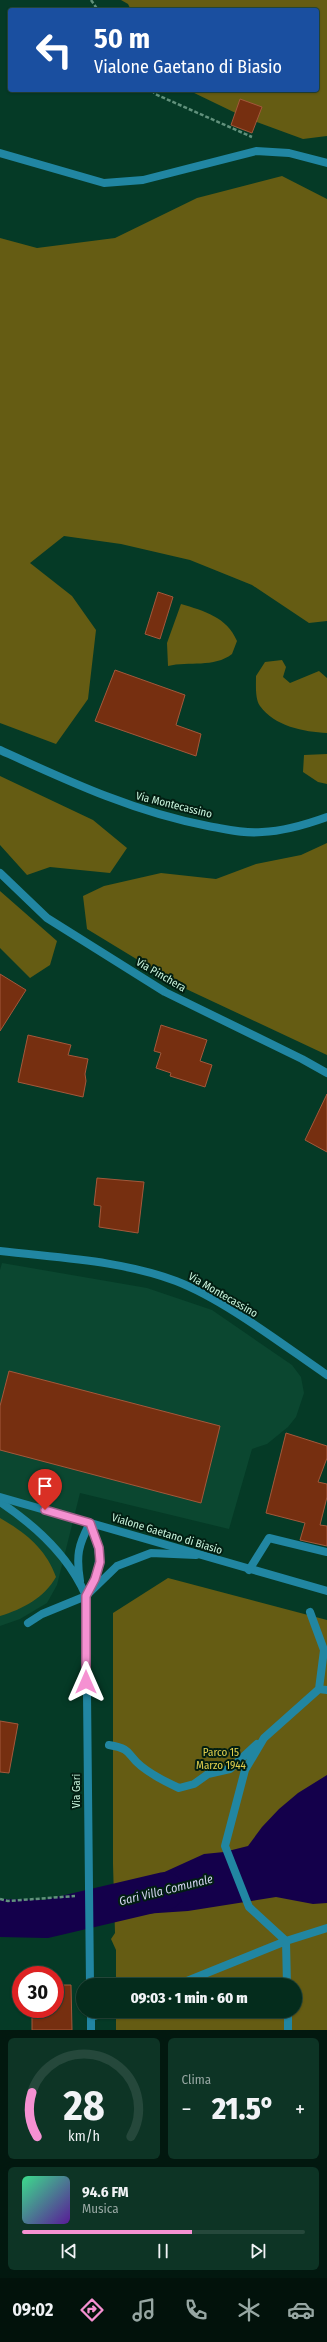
<!DOCTYPE html>
<html lang="it">
<meta charset="utf-8">
<style>
:root{--surface:#042c1c;--page:#0d3425;--text:#f1f3f6;--muted:#97a7a3;--line:#25483b;--accent:#f591d2}
body{margin:0;font-family:"Fira Sans Condensed",sans-serif;background:var(--page);color:var(--text);height:100vh;display:flex;flex-direction:column;font-size:15px;white-space:nowrap}
*{box-sizing:border-box;margin:0}
p{font-size:13px;color:var(--muted)}
.icon{flex:none;width:22px;height:22px;fill:none;stroke:currentColor;stroke-width:2;stroke-linecap:round;stroke-linejoin:round}
.map{position:relative;height:2030px;overflow:hidden}
.sheet{display:flex;flex-direction:column;gap:8px;padding:8px;background:#02180f;flex:1}
.sheet>*{flex:none}
.banner{position:absolute;left:8px;top:8px;width:311px;height:84px;border-radius:4px;box-shadow:0 1px 3px #0004,0 0 0 1px var(--line);background:#1a4fa0;color:#fff;overflow:hidden}
.speed{position:absolute;left:12px;top:1966px;display:flex;gap:8px;font-size:20px;font-weight:700;text-align:center}
.speed>*{display:grid;place-content:center;width:52px;height:52px;border-radius:50%;background:var(--surface);box-shadow:0 1px 3px #0004,0 0 0 1px var(--line);line-height:1}
.speed .limit{border:6px solid #d22;background:#fff;color:#111}
.pin{position:absolute;display:grid;place-items:center;width:34px;height:34px;color:#fff;margin:-41px -17px;border-radius:50% 50% 50% 0;rotate:-45deg;box-shadow:0 0 4px #0007}
.pin .icon{rotate:45deg}
.me{position:absolute;width:44px;margin:-22px;rotate:0deg;stroke-linejoin:round;filter:drop-shadow(0 0 3px #0008)}
.turn{display:flex;align-items:center;gap:14px;height:84px;padding:0 20px;font-size:18px}
.turn .icon{width:52px;height:52px;stroke-width:2.5}
.turn b{display:block;font-size:28px;line-height:34px}
.big{font-size:30px;font-weight:800;line-height:1.1}
.sheet .card{flex:1;display:flex;flex-direction:column;justify-content:center;gap:6px;min-width:0;padding:0 14px;border-radius:6px;background:var(--page)}
.sheet .dial{align-items:center;gap:0}
.dial svg{height:104px;overflow:visible;fill:none;stroke:var(--line);stroke-width:7;stroke-linecap:round;text-anchor:middle}
.dial text{fill:var(--text);stroke:none}
.song{display:flex;align-items:center;gap:12px}
.cover{width:48px;height:48px;border-radius:6px;background:linear-gradient(135deg,hsl(150 70% 55%),hsl(270 70% 35%))}
.played{height:4px;border-radius:2px;background:linear-gradient(90deg,var(--accent) 60%,var(--line) 60%)}
.keys{display:flex;justify-content:space-around;direction:ltr}
.heat{display:flex;justify-content:space-between;align-items:center;font-size:22px;direction:ltr}
.sheet .tiles{flex:1;display:grid;gap:8px;grid-template-columns:1fr 1fr}
.card:last-child{grid-column:span 2}
.trip{position:absolute;left:76px;top:1978px;width:226px;height:40px;border-radius:20px;background:var(--surface);box-shadow:0 1px 3px #0004,0 0 0 1px var(--line);font-weight:800;line-height:40px;text-align:center}
.tabs{display:flex;height:64px;justify-content:space-around;align-items:center;background:#02120b;color:var(--muted)}
.tabs .icon{width:28px;height:28px}
.tabs .active{color:var(--accent)}
.tabs b{font-size:18px;color:var(--text)}
.map>svg:first-child{display:block}
</style>
<div class="map">
<svg width="327" height="2030" viewBox="0 0 327 2030">
<rect width="100%" height="100%" fill="#053a26"/>
<!-- built -->
<path fill="#0b4730" d="M2,1263L147,1288L212,1310L292,1365L301,1377L304,1393L296,1417L288,1427L267,1444L252,1449L229,1529L80,1493L57,1585L47,1603L20,1619L0,1626V1270Z"/>
<!-- green -->
<path fill="#655c13" d="M121,0H327V136L303,139L246,118L188,90H317V10H131L128,4Z
M282,176L327,199V621L309,623L252,585L190,560L121,544L64,536L30,563L72,596L96,630L88,699L56,744L0,723V238L37,248L115,238L197,198Z
M181,604C204,611 227,617 237,641L232,654C214,668 189,661 168,666L167,643Z
M282,660L286,667L283,677L290,683L319,671L327,678V733C304,732 274,726 260,706C255,699 256,685 256,676L265,662Z
M327,754V784L318,782L303,772L304,755Z
M0,776L93,820L127,848L110,873L50,867L27,875L0,845Z
M327,843V1055L184,988L87,929L83,896L104,886L161,873L216,879L256,864L301,855Z
M0,891L57,941L50,965L30,978L0,948Z
M0,1518C26,1533 46,1549 56,1577C44,1598 23,1609 0,1616Z
M168,1578L327,1620V2030H116V2011H295V1985H116V1950L111,1939L115,1933L113,1864V1613Z"/>
<!-- water -->
<path fill="#14004b" d="M327,1775V1903L313,1904L276,1897L188,1911L128,1915L119,1912C109,1893 120,1887 138,1884L204,1854L224,1852L248,1846L262,1827L279,1809L298,1793Z"/>
<g fill="none" stroke-linecap="round" stroke-linejoin="round">
<!-- river -->
<path stroke="#14004b" stroke-width="38" d="M0,1918L46,1919L165,1891"/>
</g>
<!-- building -->
<path fill="#762f10" stroke="#a3583b" d="M240,99L262,107L252,133L231,125Z
M158,592L173,597L160,639L145,634Z
M115,670L185,695L176,725L201,734L196,756L95,721Z
M0,974L26,990L0,1031Z
M161,1025L207,1040L200,1061L212,1065L205,1087L170,1076L171,1073L156,1068L161,1053L154,1051Z
M28,1035L71,1045L68,1055L88,1059L85,1074L86,1081L83,1097L18,1082Z
M327,1094V1152L305,1140Z
M97,1178L144,1182L138,1233L99,1227L101,1206L94,1205Z
M9,1371L220,1426L201,1503L0,1450V1406Z
M286,1433L327,1446V1458L318,1482L327,1484V1497L320,1525L327,1526V1546L300,1540L305,1523L266,1513Z
M0,1721L18,1724L9,1773L0,1772Z
M55,1985H71L72,2030H32V2009H55Z"/>
<g fill="none" stroke-linecap="round" stroke-linejoin="round">
<!-- path -->
<path stroke="#61917c" stroke-width="2.5" stroke-dasharray="4 2" stroke-linecap="butt" d="M91,0L98,10
M152,90L155,94L252,137
M0,1899L8,1901L75,1896"/>
<!-- service -->
<path stroke="#2186a2" stroke-width="8" d="M0,153L104,183L143,180L256,151L289,153L327,163
M249,1570L269,1538L327,1552"/>
<!-- pedestrian -->
<path stroke="#2186a2" stroke-width="8" d="M310,1612L324,1650L319,1689L327,1690
M109,1745C133,1749 126,1754 141,1766C152,1775 166,1782 179,1788L194,1784L208,1774L230,1769L257,1744
M177,1985L286,1941L327,1928
M287,1985L286,1941L249,1907L225,1846L245,1770L264,1738L319,1689
M288,2011V2030
M91,2017L107,2012L127,2011"/>
<!-- minor -->
<path stroke="#2186a2" stroke-width="8" d="M0,873L47,918L165,992L302,1059L327,1073
M0,1502C36,1526 69,1556 86,1596L90,1985
M90,1523C100,1548 104,1563 90,1589
M80,1581C76,1556 78,1545 90,1523
M28,1623L42,1614L86,1596L117,1566L151,1553L196,1555
M91,2011V2030"/>
<!-- tertiary -->
<path stroke="#2186a2" stroke-width="8" d="M0,750C68,781 134,812 208,826C226,829 244,834 262,832C285,831 305,825 327,817
M0,1251C58,1258 120,1260 176,1281C225,1300 283,1345 327,1375
M0,1497L327,1591"/>
</g>
<g fill="none" stroke-linecap="round" stroke-linejoin="round">
<!-- route casing -->
<g stroke="#9f5e88" stroke-width="10">
<path id="route" d="M45,1510L90,1523L99,1548L100,1562L95,1579L86,1596V1682"/>
</g>
<!-- route -->
<use href="#route" stroke="#f591d2" stroke-width="7"/>
</g>
<g text-anchor="middle" dominant-baseline="central" stroke-width="4" stroke-linejoin="round" paint-order="stroke">
<!-- street labels -->
<g font-size="11" fill="#caf5de" stroke="#021e12">
<text transform="translate(174 805) rotate(14)">Via Montecassino</text>
<text transform="translate(161 975) rotate(30)">Via Pinchera</text>
<text transform="translate(223 1295) rotate(30)">Via Montecassino</text>
<text transform="translate(167 1534) rotate(17)">Vialone Gaetano di Biasio</text>
<text transform="translate(76 1791) rotate(-90)">Via Gari</text>
</g>
<!-- park labels -->
<g font-size="11" fill="#e1cf4d" stroke="#021e12">
<text x="221" y="1752">Parco 15<tspan x="221" dy="13">Marzo 1944</tspan></text>
</g>
<!-- water labels -->
<g font-size="12" font-style="italic" fill="#d1d3ee" stroke="#021e12">
<text transform="translate(166 1890) rotate(-14)">Gari Villa Comunale</text>
</g>
</g>
</svg>
<div class="speed"><div class="limit">30</div></div>
<div class="pin" style="left:45px;top:1510px;background:#d93025"><svg class="icon" aria-label="arrive" viewBox="0 0 24 24"><path d="M6 21V4h12l-3 4 3 4H6"/></svg></div>
<svg class="me" style="left:86px;top:1682px" viewBox="-20 -20 40 40"><path d="M0-17L14 15 0 8-14 15z" fill="#f591d2" stroke="#fff" stroke-width="4"/></svg>
<div class="trip">09:03 · 1 min · 60 m</div>
<div class="banner">
<div class="turn"><svg class="icon" aria-label="left" viewBox="0 0 24 24"><path d="M17 20v-9H6M10 6l-5 5 5 5"/></svg><div><b>50 m</b>Vialone Gaetano di Biasio</div></div>
</div>
</div>
<section class="sheet">
<div class="tiles">
<div class="card dial"><svg viewBox="0 0 100 80">
<path d="M14 69A42 42 0 1 1 86 69"/>
<path d="M14 69A42 42 0 0 1 10 35" stroke="#f591d2"/>
<text x="50" y="56" font-size="32" font-weight="700">28</text>
<text x="50" y="72" font-size="11">km/h</text>
</svg></div>
<div class="card"><p>Clima</p>
<div class="heat"><a>−</a><b class="big">21.5°</b><a>+</a></div>
</div>
<div class="card">
<div class="song"><i class="cover"></i><div><b>94.6 FM</b><p>Musica</p></div></div>
<div class="played"></div>
<div class="keys"><svg class="icon" aria-label="previous" viewBox="0 0 24 24"><path d="M18 5L8 12l10 7zM5 5v14"/></svg><svg class="icon" aria-label="pause" viewBox="0 0 24 24"><path d="M8 5v14M16 5v14"/></svg><svg class="icon" aria-label="next" viewBox="0 0 24 24"><path d="M6 5l10 7-10 7zM19 5v14"/></svg></div>
</div>
</div>
</section>
<nav class="tabs">
<b>09:02</b>
<svg class="icon active" aria-label="directions" viewBox="0 0 24 24"><path d="M12 3l9 9-9 9-9-9zM9 14v-3h6M13 9l2 2-2 2"/></svg>
<svg class="icon" aria-label="music" viewBox="0 0 24 24"><path d="M9 18V5l10-2v13"/><circle cx="6" cy="18" r="3"/><circle cx="16" cy="16" r="3"/></svg>
<svg class="icon" aria-label="phone" viewBox="0 0 24 24"><path d="M5 4h4l2 5-3 2q2 4 5 5l2-3 5 2v4C11 20 4 13 5 4z"/></svg>
<svg class="icon" aria-label="climate" viewBox="0 0 24 24"><path d="M12 3v18M4 7l16 10M4 17L20 7"/></svg>
<svg class="icon" aria-label="car" viewBox="0 0 24 24"><path d="M5 17H2v-5l4-1 3-4h7l3 4 3 1v5h-3M9 17h6M6 11h13"/><circle cx="7" cy="17" r="2"/><circle cx="17" cy="17" r="2"/></svg>
</nav>
